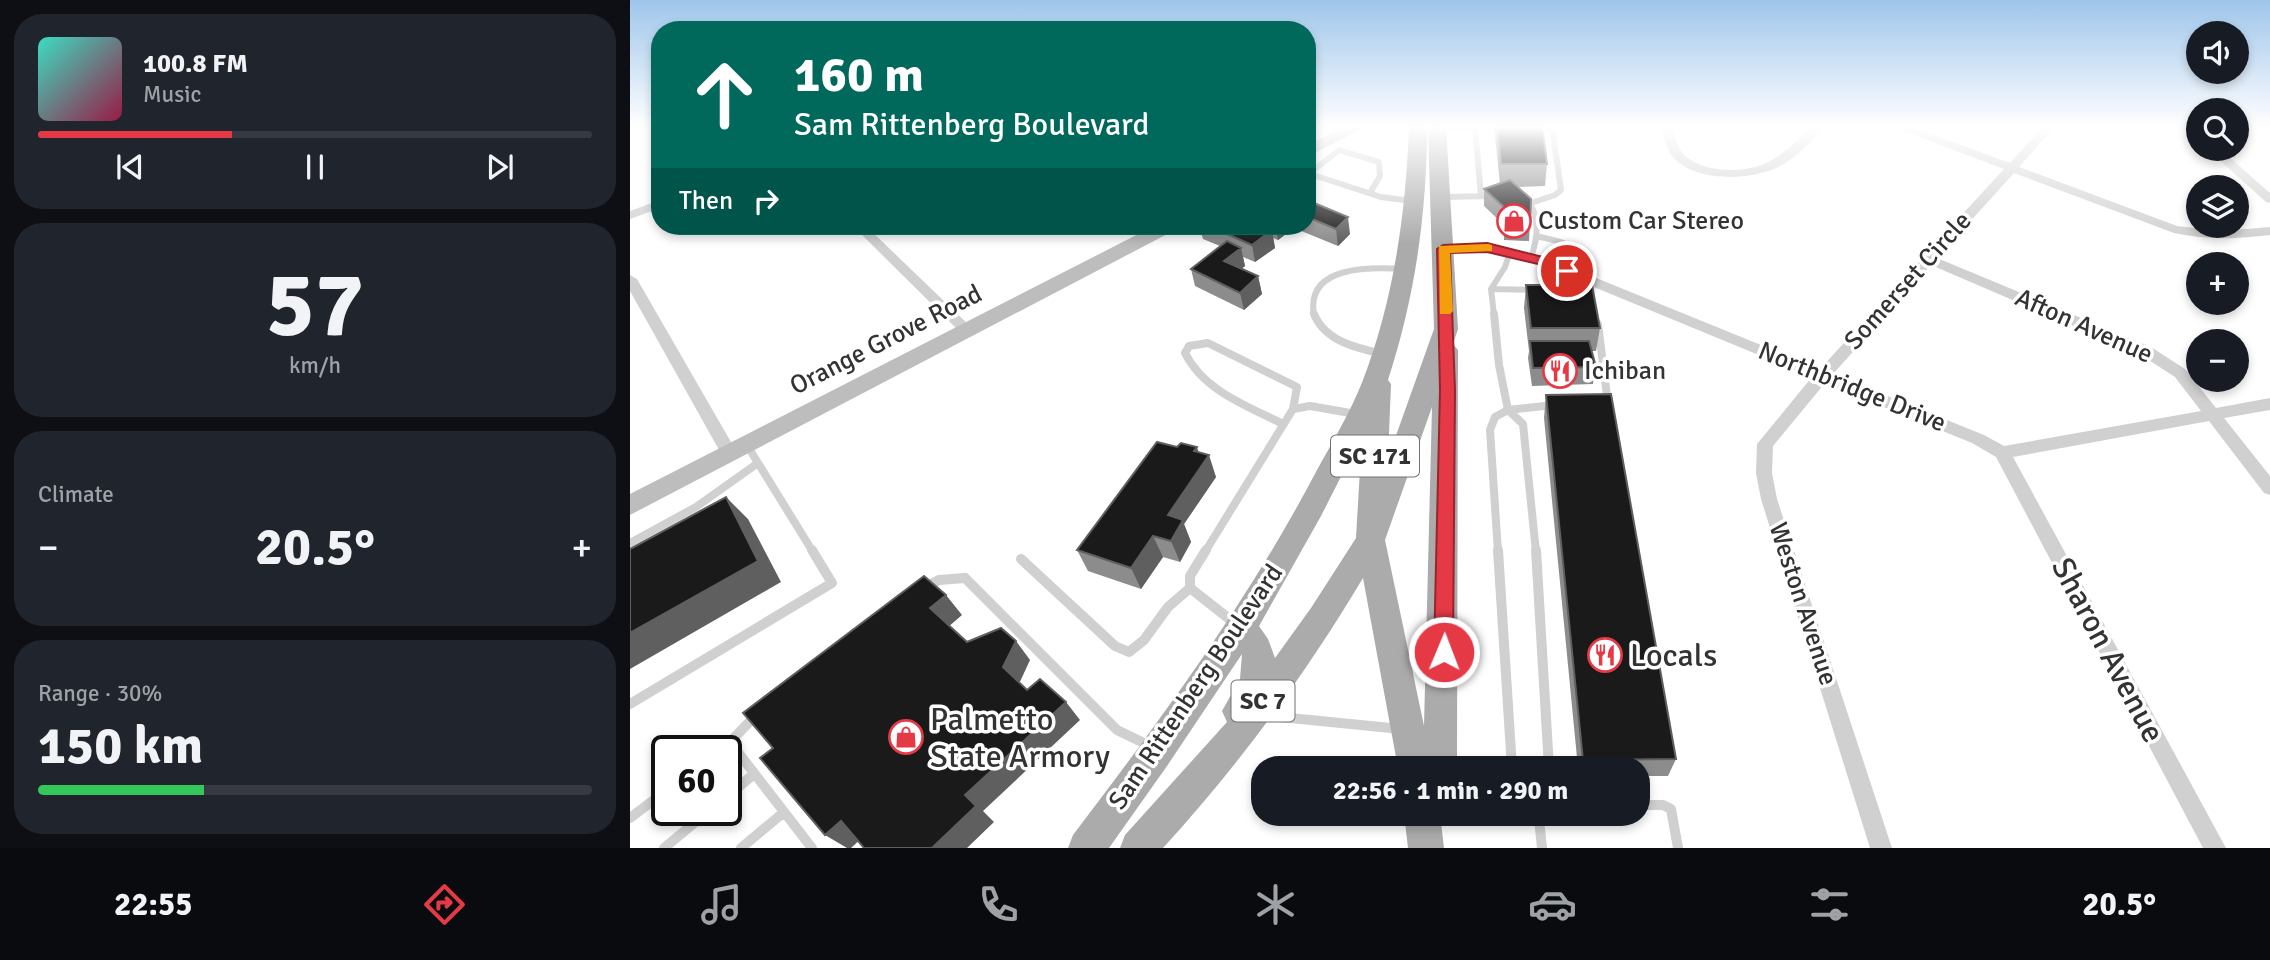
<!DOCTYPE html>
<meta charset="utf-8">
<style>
:root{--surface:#171b24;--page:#20242c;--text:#f1f3f6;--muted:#9ea1a6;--line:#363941;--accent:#e63946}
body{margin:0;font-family:Signika,sans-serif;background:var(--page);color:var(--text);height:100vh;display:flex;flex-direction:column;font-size:26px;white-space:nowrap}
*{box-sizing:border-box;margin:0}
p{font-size:23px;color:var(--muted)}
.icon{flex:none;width:38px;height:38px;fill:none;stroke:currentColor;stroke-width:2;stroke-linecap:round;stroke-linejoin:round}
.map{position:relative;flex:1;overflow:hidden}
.panel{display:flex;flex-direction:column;gap:14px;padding:14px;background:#0d0f14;width:630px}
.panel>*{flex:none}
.hud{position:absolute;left:21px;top:21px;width:665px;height:214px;border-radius:28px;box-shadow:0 4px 10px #0003;background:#00695c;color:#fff;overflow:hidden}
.fabs{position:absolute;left:1556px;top:21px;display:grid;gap:14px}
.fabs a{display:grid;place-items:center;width:63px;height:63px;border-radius:50%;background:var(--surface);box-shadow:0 4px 10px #0003;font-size:35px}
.speed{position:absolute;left:21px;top:735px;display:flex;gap:14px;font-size:35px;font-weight:700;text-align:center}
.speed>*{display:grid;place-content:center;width:91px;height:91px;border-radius:50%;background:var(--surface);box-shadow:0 4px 10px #0003;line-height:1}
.speed .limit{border:4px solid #111;border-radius:10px;background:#fff;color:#111}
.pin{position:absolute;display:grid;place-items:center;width:60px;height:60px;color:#fff;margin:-30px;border:4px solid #fff;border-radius:50%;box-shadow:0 2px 7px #0007}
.me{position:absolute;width:77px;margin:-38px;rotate:1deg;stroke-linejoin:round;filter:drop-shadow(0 0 5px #0008)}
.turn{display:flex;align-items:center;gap:24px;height:147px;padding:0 28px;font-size:32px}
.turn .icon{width:91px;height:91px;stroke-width:2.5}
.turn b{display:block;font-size:49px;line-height:60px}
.then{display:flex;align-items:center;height:66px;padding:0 28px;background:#0003;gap:14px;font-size:26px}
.big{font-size:52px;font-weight:800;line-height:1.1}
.panel .tile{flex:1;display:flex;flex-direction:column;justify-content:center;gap:10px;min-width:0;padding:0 24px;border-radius:28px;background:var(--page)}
.panel .dial{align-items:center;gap:0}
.dial b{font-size:91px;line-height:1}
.song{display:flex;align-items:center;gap:21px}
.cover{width:84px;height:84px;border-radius:10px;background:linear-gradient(135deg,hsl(170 70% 55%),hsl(340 70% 35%))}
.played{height:7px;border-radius:4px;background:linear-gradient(90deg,var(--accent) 35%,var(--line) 35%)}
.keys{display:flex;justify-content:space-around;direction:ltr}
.heat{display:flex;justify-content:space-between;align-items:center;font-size:38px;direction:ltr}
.charge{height:10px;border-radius:5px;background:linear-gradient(90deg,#34c759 30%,var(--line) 0)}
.trip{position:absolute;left:621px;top:756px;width:399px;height:70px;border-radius:28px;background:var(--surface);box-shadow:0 4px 10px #0003;font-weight:800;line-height:70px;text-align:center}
.dock{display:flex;height:112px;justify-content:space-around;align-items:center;background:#090b0e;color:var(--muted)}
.dock .icon{width:49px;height:49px}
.dock .active{color:var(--accent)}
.dock b{font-size:32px;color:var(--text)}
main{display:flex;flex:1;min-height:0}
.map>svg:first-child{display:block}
</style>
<main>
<section class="panel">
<div class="tile">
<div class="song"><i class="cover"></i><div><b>100.8 FM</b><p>Music</p></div></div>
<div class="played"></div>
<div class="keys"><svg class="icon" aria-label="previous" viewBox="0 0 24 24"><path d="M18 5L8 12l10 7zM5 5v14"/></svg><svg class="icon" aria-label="pause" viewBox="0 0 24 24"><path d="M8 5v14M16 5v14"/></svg><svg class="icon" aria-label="next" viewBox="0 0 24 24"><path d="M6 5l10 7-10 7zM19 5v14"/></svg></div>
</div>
<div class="tile dial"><b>57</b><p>km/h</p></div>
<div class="tile"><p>Climate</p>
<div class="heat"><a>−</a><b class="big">20.5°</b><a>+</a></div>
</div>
<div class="tile"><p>Range · 30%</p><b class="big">150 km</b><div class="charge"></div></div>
</section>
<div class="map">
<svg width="1640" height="848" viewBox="0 0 1640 848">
<rect width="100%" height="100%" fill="#fff"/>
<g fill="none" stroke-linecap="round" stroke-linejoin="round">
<!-- lane-far2 -->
<path stroke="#d0d0d0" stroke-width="6" d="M710,126L720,131
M807,127L845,128L851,196
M677,173L751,197L782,201
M680,173L709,150L749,162L750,176L740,193
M812,197L862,196
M893,197C912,212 908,237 901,258
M901,203L925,195L931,190L922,127
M906,236C923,240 941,242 951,257L937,271
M861,289L905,290
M684,315C675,265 741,267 774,269
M864,315L861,289L875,267L880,252"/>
<!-- lane-far1 -->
<path stroke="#d0d0d0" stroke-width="8" d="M684,314C695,341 726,348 753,354
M864,314L869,365L878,410L923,405
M968,324L978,404
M663,409L680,406L726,414
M128,463L183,552
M0,543L66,507L128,463L117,445
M575,552L663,409L667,387L578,343L559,346L555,353C574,391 617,406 653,424
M868,552L860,430L865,417L878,410L893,424L906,552"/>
<!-- lane -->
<path stroke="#d0d0d0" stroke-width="10" d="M576,550L560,576V588L607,625
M868,550L882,768
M906,550L919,768
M391,559L485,646L499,652L514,640L538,607L560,588
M294,588L309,580L335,578L487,730L520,746
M0,704L202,583L182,550
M631,715L771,729
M100,742L127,714
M89,751L100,742L182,848
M96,797L123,775
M1008,805H1033L1041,809L1048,848
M911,814L909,819L912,848
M0,818L37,790
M34,848L80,810
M111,848L153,813"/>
<!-- street -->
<path fill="#d0d0d0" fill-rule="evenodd" d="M1031,126H1041C1044,134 1046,144 1051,151C1069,175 1119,174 1142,160C1158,151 1170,137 1184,126H1196C1182,141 1164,160 1146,168C1117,181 1064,182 1042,156C1036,147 1033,136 1031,126Z
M1265,126H1279L1380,163L1414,126H1425L1389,167L1547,226L1592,231L1640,227V235C1607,239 1576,240 1544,233L1384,173L1307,258L1521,347L1555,369L1586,408L1640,398V410L1594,418L1640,476V495L1634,493L1579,421L1383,457L1596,848H1573L1366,457L1342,443L1195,383L1143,446L1142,473L1147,499L1262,848H1240L1131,499L1126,473L1127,444L1182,377L908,264L857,252L813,253L806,249L813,245L857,244L917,258L1190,369L1374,169L1266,128ZM1301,265L1511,355L1545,377L1571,411L1374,446L1354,435L1203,374Z
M1552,126H1563L1568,130V139Z
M1577,149H1590L1640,193V203L1636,202Z
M30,200V208L0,219V211Z
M223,226H236L341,327L343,330L341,333H331Z
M0,275L7,279L105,449L107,453L105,457H93L0,291Z"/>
<!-- secondary -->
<path fill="#bdbdbd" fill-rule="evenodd" d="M717,126H737L677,157V145Z
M524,226H547L545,230L0,515V494Z"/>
<!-- primary -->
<path fill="#ababab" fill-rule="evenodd" d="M779,126H797C797,213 785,297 758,380L761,384L758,458L804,329L798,126H816L828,329L823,344L828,350L827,768H768L733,578C675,675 609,765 533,848H490L495,835L597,722L592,711L610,679L612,654L537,766L479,848H438L443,835C532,718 619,600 687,470C703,441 721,411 733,380C764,299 776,212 779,126ZM802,407L794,726L755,540ZM732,435L726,538L681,608L645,658L638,639L629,626L691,516Z
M774,814H810L814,848H778Z"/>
</g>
<!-- wall -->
<path fill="#8c8c8c" d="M864,126H912L917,164L915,186L887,187L900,224L899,241L874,240V225L854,206V189L870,184Z
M677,200L720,234L708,246L664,228L648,240L643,238L645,248L625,262L613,257L615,266L611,269L628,276L632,294L614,310L565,286L561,269L590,246L573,239L569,226H677Z
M896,285L970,328L966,351H962L966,367L963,384L902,386L898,358L899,351L894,308Z
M916,395L1046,759L1038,776H1008V768H948L914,418Z
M569,453L586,477L554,524L561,542L550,562L533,557L511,589L458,571L447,550Z"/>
<!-- shaded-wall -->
<path fill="#5f5f5f" d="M718,217L720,234L708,246L706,229Z
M645,226H664V228L648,240Z
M642,230L645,248L625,262L622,245Z
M611,248L615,266L599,279L594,261Z
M628,276L632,294L614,310L610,293Z
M567,447L572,464L579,455L586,477L554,524L561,542L550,562L541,541L538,515L564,451Z
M96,497L118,519L151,582L0,669V633Z
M523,536L533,557L511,589L501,568Z
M316,595L332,615L317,628L300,608Z
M386,641L400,660L388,686L373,667Z
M436,702L450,720L353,811L364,822L337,848H302L335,795Z
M211,821L234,836L221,848H217L195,835Z"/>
<!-- building -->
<path fill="#1a1a1a" stroke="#5f5f5f" stroke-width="2" d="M867,126H912L917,164H871Z
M880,180L901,199L900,224L875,223V208L854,189Z
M677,200L718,217L706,229L677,217Z
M579,226H632L642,230L622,245Z
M597,241L611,248L594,261L628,276L610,293L561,269Z
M896,285H962L970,328H901Z
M900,341H959L966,367L903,368Z
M981,394L1046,759L953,760L916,395Z
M527,442L547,447L551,443L567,447L564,451L579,455L538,515L553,520L541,541L523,536L501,568L447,550Z
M96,497L128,561L0,633V549Z
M294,576L316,595L300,608L337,642L371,628L386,641L373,667L397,690L410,679L436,702L335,795L346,806L302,848H234L211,821L195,835L130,758L143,748L113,713Z"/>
<!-- sky -->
<linearGradient id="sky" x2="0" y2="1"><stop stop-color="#9ec6ea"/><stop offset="0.52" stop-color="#fff"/><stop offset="1" stop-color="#fff" stop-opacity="0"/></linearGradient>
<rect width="1640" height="244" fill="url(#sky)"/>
<!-- route -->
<path fill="#e63946" stroke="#96252e" stroke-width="2" d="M857,243L917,258L944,271L937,275L908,264L857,252L820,253L825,390L823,652L821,658L814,661L807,658L804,652L810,390L807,249L813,245Z"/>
<!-- slow -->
<path fill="#f59e0b" d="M858,244L862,245V251L820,253L823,311L820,314H810L809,246Z"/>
<!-- icons -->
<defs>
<g id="shop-ring" transform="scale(1.75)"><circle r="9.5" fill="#fff" stroke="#e63946" stroke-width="1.5"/><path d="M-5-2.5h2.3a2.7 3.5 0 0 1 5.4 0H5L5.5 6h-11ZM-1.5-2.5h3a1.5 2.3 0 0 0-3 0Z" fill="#e63946"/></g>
<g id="restaurant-ring" transform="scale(1.75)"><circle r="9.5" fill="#fff" stroke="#e63946" stroke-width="1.5"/><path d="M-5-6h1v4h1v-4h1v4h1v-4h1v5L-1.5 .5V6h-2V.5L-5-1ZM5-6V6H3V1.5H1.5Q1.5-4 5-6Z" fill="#e63946"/></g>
</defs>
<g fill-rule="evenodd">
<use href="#shop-ring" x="884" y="221"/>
<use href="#restaurant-ring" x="930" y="371"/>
<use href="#restaurant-ring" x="975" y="655"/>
<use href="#shop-ring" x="276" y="737"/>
</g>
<g text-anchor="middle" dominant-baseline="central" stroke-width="7" stroke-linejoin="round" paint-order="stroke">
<!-- shield labels -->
<g fill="#fff" stroke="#707070" stroke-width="2">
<rect x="701" y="435.5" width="88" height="41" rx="5"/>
<rect x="601.5" y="680.5" width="63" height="41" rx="5"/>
</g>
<g font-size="24" font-weight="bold" fill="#333">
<text x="745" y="456">SC 171</text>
<text x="633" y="701">SC 7</text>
</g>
<!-- poi labels -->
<g font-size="26" fill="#333" stroke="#fff" text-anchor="start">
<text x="908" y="221">Custom Car Stereo</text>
<text x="954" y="371">Ichiban</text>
</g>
<!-- street labels -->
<g font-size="26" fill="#333" stroke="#fff">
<text transform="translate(1278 281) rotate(-48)">Somerset Circle</text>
<text transform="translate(1454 326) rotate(24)">Afton Avenue</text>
<text transform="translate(256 340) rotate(-27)">Orange Grove Road</text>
<text transform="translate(1222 387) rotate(22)">Northbridge Drive</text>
<text transform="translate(1173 604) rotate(72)">Weston Avenue</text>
<text transform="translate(566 687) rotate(-56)">Sam Rittenberg Boulevard</text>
</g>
<!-- near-street labels -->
<g font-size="32" fill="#333" stroke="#fff">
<text transform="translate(1478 650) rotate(62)">Sharon Avenue</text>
</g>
<!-- near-poi labels -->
<g font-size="32" fill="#333" stroke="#fff" text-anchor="start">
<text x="1000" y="655">Locals</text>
<text x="300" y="719">Palmetto<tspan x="300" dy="37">State Armory</tspan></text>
</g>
</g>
</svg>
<div class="fabs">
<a><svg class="icon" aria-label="sound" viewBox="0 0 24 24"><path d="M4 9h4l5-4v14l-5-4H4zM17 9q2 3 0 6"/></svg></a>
<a><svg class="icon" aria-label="search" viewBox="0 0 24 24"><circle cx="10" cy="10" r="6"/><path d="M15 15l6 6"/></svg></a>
<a><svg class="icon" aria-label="layers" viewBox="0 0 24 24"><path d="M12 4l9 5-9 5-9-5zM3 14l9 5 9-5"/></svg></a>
<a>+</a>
<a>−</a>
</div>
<div class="speed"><div class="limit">60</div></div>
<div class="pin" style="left:937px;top:271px;background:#d93025"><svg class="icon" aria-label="arrive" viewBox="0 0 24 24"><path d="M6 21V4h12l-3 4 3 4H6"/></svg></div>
<svg class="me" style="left:814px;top:652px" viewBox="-20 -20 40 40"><circle r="17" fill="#e63946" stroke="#fff" stroke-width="3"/><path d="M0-11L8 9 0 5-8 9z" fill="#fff"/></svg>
<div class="trip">22:56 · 1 min · 290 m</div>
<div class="hud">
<div class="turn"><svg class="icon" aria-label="ahead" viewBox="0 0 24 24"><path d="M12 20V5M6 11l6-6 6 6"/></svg><div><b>160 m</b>Sam Rittenberg Boulevard</div></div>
<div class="then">Then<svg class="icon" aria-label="right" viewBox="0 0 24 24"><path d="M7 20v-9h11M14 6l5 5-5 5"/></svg></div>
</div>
</div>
</main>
<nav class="dock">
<b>22:55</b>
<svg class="icon active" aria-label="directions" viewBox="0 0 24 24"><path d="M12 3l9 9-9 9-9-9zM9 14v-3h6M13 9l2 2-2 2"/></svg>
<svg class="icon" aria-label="music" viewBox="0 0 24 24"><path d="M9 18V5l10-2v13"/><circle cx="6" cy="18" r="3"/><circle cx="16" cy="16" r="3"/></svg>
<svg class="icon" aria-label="phone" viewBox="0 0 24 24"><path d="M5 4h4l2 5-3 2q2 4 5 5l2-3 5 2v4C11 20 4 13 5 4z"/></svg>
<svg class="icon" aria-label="climate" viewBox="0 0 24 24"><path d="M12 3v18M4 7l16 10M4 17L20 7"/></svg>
<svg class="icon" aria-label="car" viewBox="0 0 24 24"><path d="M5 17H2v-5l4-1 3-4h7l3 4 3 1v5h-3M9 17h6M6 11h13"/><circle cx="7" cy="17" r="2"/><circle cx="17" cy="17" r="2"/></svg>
<svg class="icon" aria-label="filters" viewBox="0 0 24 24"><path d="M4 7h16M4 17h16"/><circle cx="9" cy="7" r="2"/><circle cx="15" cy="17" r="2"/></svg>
<b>20.5°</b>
</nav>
